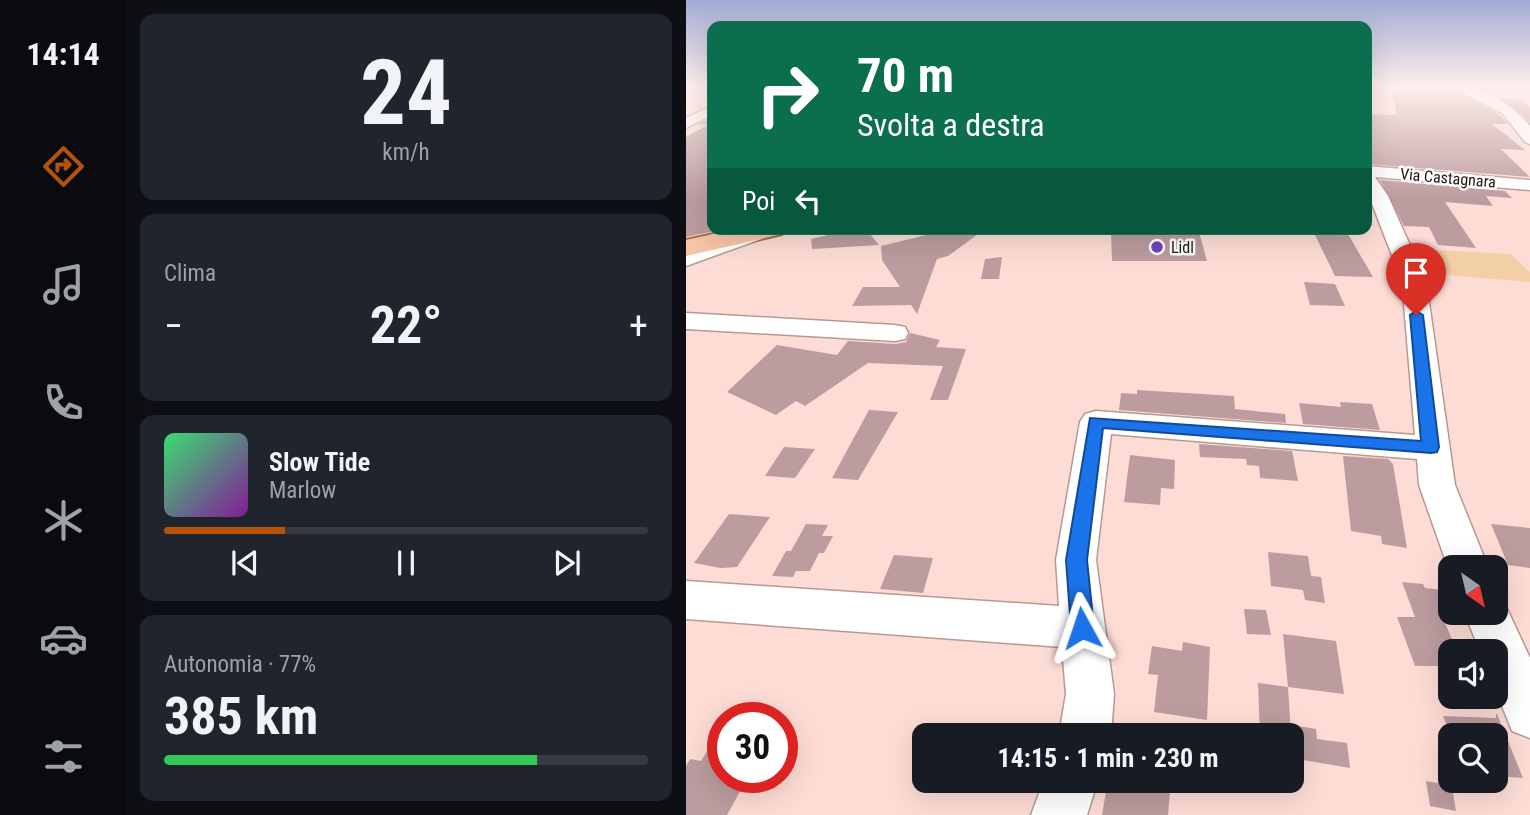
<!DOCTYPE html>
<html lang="it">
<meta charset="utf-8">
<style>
:root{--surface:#171b24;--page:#20242c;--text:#f1f3f6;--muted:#9ea1a6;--line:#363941;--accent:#b45309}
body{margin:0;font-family:"Roboto Condensed",sans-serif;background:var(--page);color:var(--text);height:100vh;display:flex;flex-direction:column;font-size:26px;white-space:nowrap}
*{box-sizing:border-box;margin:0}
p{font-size:23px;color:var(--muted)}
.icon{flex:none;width:38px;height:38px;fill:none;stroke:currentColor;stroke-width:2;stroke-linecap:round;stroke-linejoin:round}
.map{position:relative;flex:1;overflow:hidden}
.sheet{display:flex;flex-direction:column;gap:14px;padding:14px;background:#0d0f14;width:560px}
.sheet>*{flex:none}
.top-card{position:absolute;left:21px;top:21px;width:665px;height:214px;border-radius:14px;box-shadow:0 7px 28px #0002;background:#0b6e4f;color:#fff;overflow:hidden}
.needle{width:46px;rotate:146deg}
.fabs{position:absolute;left:752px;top:555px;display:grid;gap:14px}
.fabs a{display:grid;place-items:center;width:70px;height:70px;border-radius:14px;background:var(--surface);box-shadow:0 7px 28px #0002;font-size:35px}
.speed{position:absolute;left:21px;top:702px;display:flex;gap:14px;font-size:35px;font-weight:700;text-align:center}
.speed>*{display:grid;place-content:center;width:91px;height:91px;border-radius:50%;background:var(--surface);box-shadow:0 7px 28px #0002;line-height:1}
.speed .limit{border:10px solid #d22;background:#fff;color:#111}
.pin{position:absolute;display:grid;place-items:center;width:60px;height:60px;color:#fff;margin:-72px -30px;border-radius:50% 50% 50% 0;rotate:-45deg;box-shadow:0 0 7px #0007}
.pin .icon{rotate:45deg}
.me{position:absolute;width:77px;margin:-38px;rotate:355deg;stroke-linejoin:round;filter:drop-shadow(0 0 5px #0008)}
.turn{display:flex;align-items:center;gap:24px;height:147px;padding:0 35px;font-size:32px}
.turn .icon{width:91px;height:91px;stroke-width:2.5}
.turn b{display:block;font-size:49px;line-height:60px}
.then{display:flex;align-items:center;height:66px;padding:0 35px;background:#0003;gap:14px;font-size:26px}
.big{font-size:52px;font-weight:700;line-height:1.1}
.sheet .tile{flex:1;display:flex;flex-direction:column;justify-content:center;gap:10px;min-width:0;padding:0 24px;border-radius:14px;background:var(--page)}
.sheet .dial{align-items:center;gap:0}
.dial b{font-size:91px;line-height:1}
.song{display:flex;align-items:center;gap:21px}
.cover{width:84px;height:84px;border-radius:10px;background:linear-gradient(135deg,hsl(140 70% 55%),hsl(290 70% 35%))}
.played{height:7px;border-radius:4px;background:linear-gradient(90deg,var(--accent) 25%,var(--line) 25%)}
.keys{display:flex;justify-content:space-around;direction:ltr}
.heat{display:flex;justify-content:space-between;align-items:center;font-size:38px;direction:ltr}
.charge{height:10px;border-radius:5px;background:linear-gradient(90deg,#34c759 77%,var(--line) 0)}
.trip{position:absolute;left:226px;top:723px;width:392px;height:70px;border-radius:14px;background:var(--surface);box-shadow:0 7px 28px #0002;font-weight:700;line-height:70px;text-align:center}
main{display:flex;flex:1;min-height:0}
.dock{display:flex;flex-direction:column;width:126px;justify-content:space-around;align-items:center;background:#090b0e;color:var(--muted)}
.dock .icon{width:49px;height:49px}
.dock .active{color:var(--accent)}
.dock b{font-size:32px;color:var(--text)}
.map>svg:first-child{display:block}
</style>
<main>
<nav class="dock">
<b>14:14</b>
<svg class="icon active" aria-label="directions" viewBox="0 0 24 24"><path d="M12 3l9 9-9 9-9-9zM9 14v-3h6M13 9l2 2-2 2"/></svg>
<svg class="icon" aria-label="music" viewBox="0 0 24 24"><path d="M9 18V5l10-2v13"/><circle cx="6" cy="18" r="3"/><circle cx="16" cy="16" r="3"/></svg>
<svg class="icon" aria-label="phone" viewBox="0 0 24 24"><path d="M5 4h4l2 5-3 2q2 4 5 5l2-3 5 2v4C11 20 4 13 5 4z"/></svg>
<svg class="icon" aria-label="climate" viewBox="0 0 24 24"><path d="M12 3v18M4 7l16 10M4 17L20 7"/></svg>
<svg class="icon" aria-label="car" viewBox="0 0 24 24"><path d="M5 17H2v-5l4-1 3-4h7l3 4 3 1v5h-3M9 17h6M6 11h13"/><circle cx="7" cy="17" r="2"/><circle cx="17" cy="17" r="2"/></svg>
<svg class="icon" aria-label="filters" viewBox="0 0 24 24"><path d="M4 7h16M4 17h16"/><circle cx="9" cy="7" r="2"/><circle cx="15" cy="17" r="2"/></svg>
</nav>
<section class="sheet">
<div class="tile dial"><b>24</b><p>km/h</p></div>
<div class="tile"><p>Clima</p>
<div class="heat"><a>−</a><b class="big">22°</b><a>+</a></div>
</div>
<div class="tile">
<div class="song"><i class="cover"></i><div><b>Slow Tide</b><p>Marlow</p></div></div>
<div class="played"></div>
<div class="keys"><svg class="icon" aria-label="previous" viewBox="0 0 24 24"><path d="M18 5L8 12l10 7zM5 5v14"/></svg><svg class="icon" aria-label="pause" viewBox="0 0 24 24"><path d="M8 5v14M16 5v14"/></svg><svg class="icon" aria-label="next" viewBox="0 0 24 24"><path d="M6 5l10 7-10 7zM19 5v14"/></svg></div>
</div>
<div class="tile"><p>Autonomia · 77%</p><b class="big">385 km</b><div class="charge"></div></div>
</section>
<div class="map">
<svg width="844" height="815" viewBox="0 0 844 815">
<rect width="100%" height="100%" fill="#fddcd5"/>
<!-- green -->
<path fill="#f2cfa5" d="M729,249L825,254L844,272V282L739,273Z"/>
<!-- building -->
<path fill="#bc9c9e" d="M736,86H762L815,116L822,124H806L839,150L815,149L844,177L681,164V114L711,115L705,88L740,89Z
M815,98L836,99L844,107V122Z
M26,118V145L21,146L26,158V229L29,231L0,237V137L22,125L13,124Z
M694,180L819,191L826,198L800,196L807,206L759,202L790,248L752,245L743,227L718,226Z
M168,229H180L193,245L126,249L125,239Z
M234,229H299L262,256L251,259L231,314L225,305L166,306L177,287H214L196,260L195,246L240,235Z
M513,232L521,261H426L425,233Z
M628,233L662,234L687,277L649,276Z
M316,257L313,279H295L299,259Z
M618,282L649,284L659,306L624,305Z
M224,333L254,340L250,347L280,349L262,400H244L257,366L182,363L119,406L110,401L90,415L41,392L91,345L151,355L162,341L210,344L220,342Z
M451,390L548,396L549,409L599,414L600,423L433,410L435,393L451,394Z
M654,402L686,404L694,430L617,424L613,403L655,407Z
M183,410L212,412L172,480L146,478Z
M513,444L606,451L612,481L574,478L573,466L561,465L560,459L514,457Z
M98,447L129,449L109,478L79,476Z
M444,455L489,460L488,489L475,488L474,505L438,502Z
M657,456L702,459L707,464L721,548L696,544L695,536L665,531Z
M43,514L84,517L51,567L34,568L8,563Z
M120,524L142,525L136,536H147L138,553H133L124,571H110L107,577L86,576L100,551H105Z
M805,524L844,528V568L822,565Z
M582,552L622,556L625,576L635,577L639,603L619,600L617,590L585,586Z
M208,555L247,558L237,593L194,589Z
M716,582L737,584L739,588L757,590L765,612L754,611L771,651H765V666H729L711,617H729Z
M558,609L580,610L585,635L561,634Z
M597,634L650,641L658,694L602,687Z
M497,642L524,647L521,720L468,712L472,675L462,674L466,646L496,651Z
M572,683L602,687L605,735H574Z
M810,714H811L837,778L810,776V735H764L757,716L810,718Z
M37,725V777H62L41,815H0V766L4,759L15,761Z
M606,725L630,729L631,739L661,743L664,768L606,758Z
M422,780H485L482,815H416Z
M740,781L766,786L770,811L744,806Z"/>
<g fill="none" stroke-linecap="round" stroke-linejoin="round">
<!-- minor casing -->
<g stroke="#b89992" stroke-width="3">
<path id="minor" d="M13,86H26V90L15,89Z
M764,86C793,84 826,103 844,126V144L839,142L817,114Z
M26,106V115L0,128V118Z
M681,166L844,180V190L689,177L702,196L740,281L769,485L802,567H765V576L733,485L731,459L425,434L410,560L428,694L425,735H373L380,694L376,647L0,619V581L373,606L370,560L394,422L399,414L410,411L729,435L716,281L681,191Z
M65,229L78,230L82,234L78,238L0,266V251Z
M0,313L209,325L219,327L222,333L219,339L209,341L0,329Z
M810,596L816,598L844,658V738L826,731L810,691V651H794L778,612H810Z
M358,780H412L401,815H345Z"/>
</g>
<!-- major casing -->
<g stroke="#a76f4e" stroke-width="4">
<path id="major" d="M50,229H99L96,234L0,256V240Z"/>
</g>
<!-- minor -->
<use href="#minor" fill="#fff" fill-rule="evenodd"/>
<!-- major -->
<use href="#major" fill="#f5c6a8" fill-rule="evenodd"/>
</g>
<!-- sky -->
<linearGradient id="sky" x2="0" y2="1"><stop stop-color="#a2abd4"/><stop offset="0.43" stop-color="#feefec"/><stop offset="1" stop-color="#feefec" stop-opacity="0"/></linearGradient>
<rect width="844" height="200" fill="url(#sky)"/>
<!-- route -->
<path fill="#1a73e8" stroke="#114b97" stroke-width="2" d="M730,311L737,315L753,447L751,452L745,453L417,428L401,560L408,628L404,635L396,638L388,635L385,628L380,560L404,418L735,441L724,315Z"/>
<!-- markers -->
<circle fill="#6f45bd" stroke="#fff" stroke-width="2.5" cx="471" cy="247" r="7"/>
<g text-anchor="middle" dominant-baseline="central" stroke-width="5" stroke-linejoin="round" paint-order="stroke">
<!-- far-street labels -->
<g font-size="16" fill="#201512" stroke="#fff">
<text transform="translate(762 178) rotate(5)">Via Castagnara</text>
</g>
<!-- far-poi labels -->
<g font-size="16" fill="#201512" stroke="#fff" text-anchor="start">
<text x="485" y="247">Lidl</text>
</g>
</g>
</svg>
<div class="fabs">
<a><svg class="needle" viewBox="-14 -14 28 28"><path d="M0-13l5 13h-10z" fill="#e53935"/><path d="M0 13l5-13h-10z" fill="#9ea1a6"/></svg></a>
<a><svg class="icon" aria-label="sound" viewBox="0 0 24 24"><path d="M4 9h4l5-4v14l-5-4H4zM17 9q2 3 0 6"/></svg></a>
<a><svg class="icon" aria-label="search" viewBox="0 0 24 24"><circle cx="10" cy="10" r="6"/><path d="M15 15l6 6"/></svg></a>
</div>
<div class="speed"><div class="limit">30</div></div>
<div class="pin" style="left:730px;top:315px;background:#d93025"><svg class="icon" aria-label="arrive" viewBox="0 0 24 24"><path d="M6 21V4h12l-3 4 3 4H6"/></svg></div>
<svg class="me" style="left:396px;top:628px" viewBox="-20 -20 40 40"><path d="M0-17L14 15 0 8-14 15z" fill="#1a73e8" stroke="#fff" stroke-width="4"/></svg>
<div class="trip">14:15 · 1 min · 230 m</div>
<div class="top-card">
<div class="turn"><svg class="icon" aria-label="right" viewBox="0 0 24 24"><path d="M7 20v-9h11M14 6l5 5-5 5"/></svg><div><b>70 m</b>Svolta a destra</div></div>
<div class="then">Poi<svg class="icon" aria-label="left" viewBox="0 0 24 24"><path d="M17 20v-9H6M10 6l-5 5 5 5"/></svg></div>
</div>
</div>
</main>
